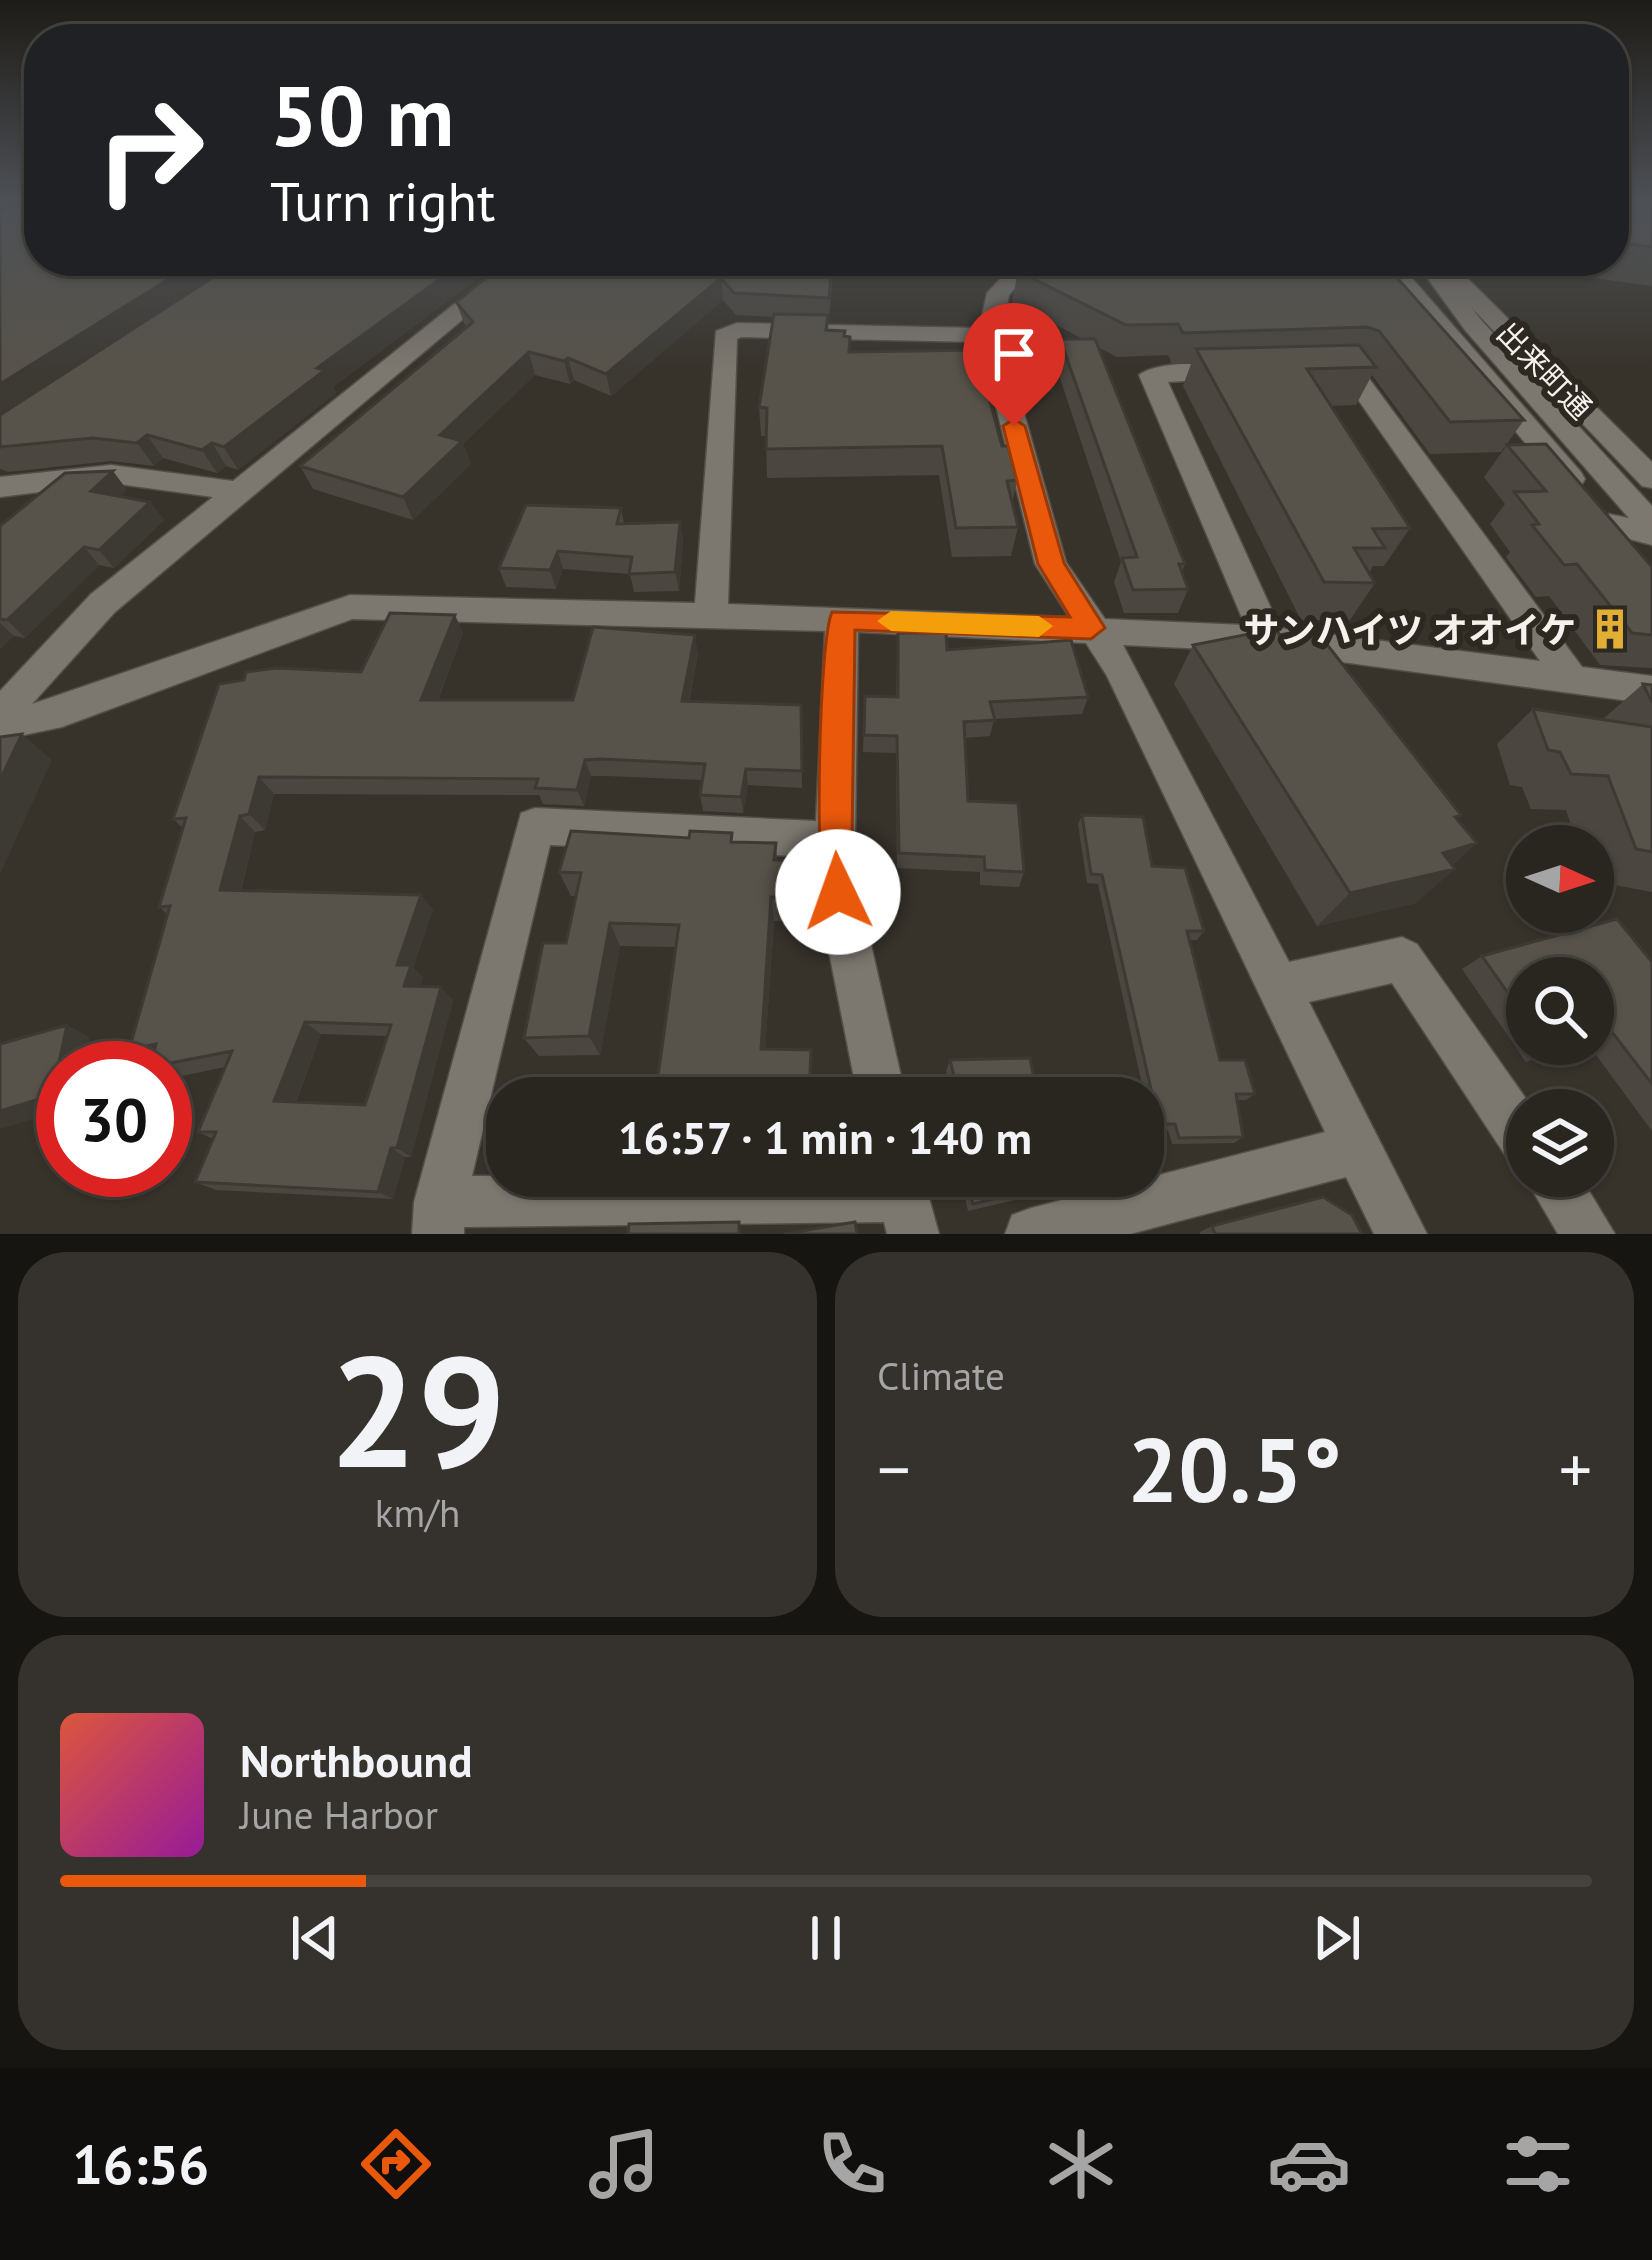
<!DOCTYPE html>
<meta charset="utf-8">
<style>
:root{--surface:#292620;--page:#35322d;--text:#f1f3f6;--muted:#a5a5a5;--line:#45433e;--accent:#ea580c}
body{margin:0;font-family:"PT Sans","Noto Sans JP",sans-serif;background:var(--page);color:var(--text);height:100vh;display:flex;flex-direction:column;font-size:45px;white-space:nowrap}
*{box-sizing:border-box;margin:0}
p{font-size:39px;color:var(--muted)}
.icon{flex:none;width:66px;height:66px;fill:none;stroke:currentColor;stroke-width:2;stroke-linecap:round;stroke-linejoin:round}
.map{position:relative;height:1234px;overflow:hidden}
.sheet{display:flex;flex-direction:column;gap:18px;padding:18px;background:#171512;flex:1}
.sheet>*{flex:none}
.top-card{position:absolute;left:24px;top:24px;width:1605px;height:252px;border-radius:48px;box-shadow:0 3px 9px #0004,0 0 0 3px var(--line);background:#202124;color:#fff;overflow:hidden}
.needle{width:78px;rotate:93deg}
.controls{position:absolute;left:1506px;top:825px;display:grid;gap:24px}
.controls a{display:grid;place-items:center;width:108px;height:108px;border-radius:50%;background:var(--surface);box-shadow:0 3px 9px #0004,0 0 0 3px var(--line);font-size:60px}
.speed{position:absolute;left:36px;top:1041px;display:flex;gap:24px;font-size:60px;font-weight:700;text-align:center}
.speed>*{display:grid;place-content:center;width:156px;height:156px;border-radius:50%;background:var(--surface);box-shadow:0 3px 9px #0004,0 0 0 3px var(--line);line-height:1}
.speed .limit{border:18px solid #d22;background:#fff;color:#111}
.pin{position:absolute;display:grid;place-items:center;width:102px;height:102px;color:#fff;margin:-123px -51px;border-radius:50% 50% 50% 0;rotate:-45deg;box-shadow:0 0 12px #0007}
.pin .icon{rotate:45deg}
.me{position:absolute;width:132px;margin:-66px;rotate:357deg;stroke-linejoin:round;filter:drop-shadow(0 0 9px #0008)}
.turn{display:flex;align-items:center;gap:42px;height:252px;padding:0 48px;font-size:54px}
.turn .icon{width:156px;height:156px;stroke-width:2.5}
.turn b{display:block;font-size:84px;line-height:102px}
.big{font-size:90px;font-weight:700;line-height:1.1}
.sheet .tile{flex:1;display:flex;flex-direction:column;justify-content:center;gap:18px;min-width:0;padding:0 42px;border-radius:48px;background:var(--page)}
.sheet .dial{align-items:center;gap:0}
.dial b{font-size:156px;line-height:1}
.song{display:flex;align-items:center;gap:36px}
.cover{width:144px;height:144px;border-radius:18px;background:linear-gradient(135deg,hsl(10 70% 55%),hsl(300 70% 35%))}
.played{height:12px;border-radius:6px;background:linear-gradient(90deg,var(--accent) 20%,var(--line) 20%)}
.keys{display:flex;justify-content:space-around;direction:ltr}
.heat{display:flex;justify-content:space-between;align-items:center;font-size:66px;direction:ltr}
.sheet .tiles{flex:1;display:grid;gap:18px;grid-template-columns:1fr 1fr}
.tile:last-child{grid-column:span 2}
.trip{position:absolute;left:486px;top:1077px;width:678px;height:120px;border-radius:48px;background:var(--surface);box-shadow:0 3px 9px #0004,0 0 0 3px var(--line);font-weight:700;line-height:120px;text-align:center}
.menu{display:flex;height:192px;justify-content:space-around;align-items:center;background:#100f0d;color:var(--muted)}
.menu .icon{width:84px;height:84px}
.menu .active{color:var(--accent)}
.menu b{font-size:54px;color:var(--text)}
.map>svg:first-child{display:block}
</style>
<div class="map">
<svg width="1652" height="1234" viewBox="0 0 1652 1234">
<rect width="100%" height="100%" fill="#37332b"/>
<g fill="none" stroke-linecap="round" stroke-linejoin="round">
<!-- minor casing -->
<g stroke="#524f47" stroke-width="3">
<path id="minor" d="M508,261H532L115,612L32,704L350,595L695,603L716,331L737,323L979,328L987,293L1017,261H1040L1009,295L1002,335L1066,562L1105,619L1245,625L1139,375C1156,361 1223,359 1241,373L1237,378L1168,382L1280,628L1540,661L1343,378L1325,375L1321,370L1325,365H1359L1582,667L1652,676V704L1268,652L1123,645L1289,962L1402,937L1417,944L1534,1110H1527V1168L1509,1161L1392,983L1309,1002L1427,1234H1374L1346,1177L1130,1234H1005L1012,1215L1031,1208L1325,1132L1107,676L1086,643L858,632L855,840L859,892L906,1098H858L817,892L816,857L550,845L472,1176H923L939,1234H887L884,1222L464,1227V1234H412L414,1202L521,813L535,808L816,821L825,631L352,619L62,727L0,740V691L91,594L213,497L111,483L0,497V477L111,465L233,481ZM741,337L980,342L1035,564L1069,617L728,604L737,339Z
M1415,261H1437L1481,320L1652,506V535L1641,532L1465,330Z
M1527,1168V1176H1580L1615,1234H1558L1524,1176Z"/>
</g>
<!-- tertiary casing -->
<g stroke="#524f47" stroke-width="3">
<path id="tertiary" d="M1609,514L1652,523V545L1598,531L1594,524Z"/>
</g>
<!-- secondary casing -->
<g stroke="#524f47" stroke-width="3">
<path id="secondary" d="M1374,261H1397L1581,472L1585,479L1581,486H1561Z
M1427,261H1450L1652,462V488L1642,486Z"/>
</g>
<!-- minor -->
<use href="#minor" fill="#7d786f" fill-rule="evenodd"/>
<!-- tertiary -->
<use href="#tertiary" fill="#7d786f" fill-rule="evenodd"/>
<!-- secondary -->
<use href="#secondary" fill="#7d786f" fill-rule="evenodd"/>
</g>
<!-- wall -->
<path fill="#4b4740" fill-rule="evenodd" d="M0,199L39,261H501L333,387L336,393L238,470L226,466L217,473L163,458L154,466L111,461L8,472L0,469Z
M1614,199H1652V286L1557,273L1553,261H1614Z
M507,261H834L828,330L845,336L850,352L1002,446L1017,480L1012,503L1018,527L1011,556L952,557L939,475L767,478L766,436H761L759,407L774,317L736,315L723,300L611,396L574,380L570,384L535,375L463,444L471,464L413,520L313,489L300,466L466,328L456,302Z
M1059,261H1382L1524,420L1501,452L1430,454L1372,375L1356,405L1330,406L1410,528L1384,566H1373L1369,573L1375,583L1350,620H1301L1183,386L1191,364H1172L1168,355L1117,357L1098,347L1185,564L1182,572L1188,589L1178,613H1124L1114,582L1121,562L1055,363L1060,339H1083L1012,302L1018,271L1062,268Z
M1507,445L1652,567V668L1600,665L1549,596L1536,597L1506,557L1510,552L1490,524L1505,504L1484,477Z
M127,490L120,496L150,502L164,520L114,568L99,565L25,638L14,636L0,649V526Z
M621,508L624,524L680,522L683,540L679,591L634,592L630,574L563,569L556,589L506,587L499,568Z
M463,633L438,700H573L698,653L689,702L801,705L802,788L748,785L743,813L703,811L700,795L702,780L607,776H591L584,806L543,804L539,795L274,794L265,830L255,832L241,891L433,909L413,968L423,978L420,987L453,1000L411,1157H405L393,1199L216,1190L195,1182L213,1139L198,1132L225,1067L172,1078L165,1074V1068H152L150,1067L152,1061L129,1050L167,914L159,907L183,828L173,819L361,672ZM321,1034L387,1036L365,1105L296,1102Z
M898,633L1088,697L1082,714L994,719L990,736L964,738L968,801L1024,872L1019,887L980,885V872L897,868L896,753L863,752L865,696L896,697Z
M1193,645L1457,819L1477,843L1452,865L1416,903L1317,926L1174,684Z
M1643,684L1652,685V892L1593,881V846H1578L1566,810L1531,809L1522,787L1510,785L1497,744L1533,709L1603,719Z
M1082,815L1152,866L1204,931L1197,940H1189L1220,1060L1255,1094L1246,1100H1237L1243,1137L1234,1143L1172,1144L1168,1130H1152L1098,884L1087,883L1078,824Z
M734,842L776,843L777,860H795V921H774L765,1049L811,1050L810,1098H655L676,947L620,946L600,1055L539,1056L524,1038L566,943L576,896H571L559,872Z
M1482,956L1652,962V1131L1588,1044H1593V978H1527V1044H1586L1526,1062L1462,969Z
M950,1060L1035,1084L952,1093L946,1071Z
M960,1176H1054L1055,1184L1048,1192L968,1211Z
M1212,1226L1362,1234H1200V1232Z"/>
<!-- shaded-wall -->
<path fill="#3d3a34" d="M0,199H34L38,206L2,212L0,209Z
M198,261H243L0,419V384Z
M465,261H501L333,387L336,393L238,470L224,447L317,368Z
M721,278L723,300L611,396L606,374Z
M529,352L535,375L463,444L471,464L413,520L403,497L440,435Z
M568,358L574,380L570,384L564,361Z
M147,435L163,458L154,466L137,443Z
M212,443L226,466L217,473L202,450Z
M113,471L127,490L105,509L91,491Z
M150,502L164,520L114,568L99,550Z
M680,522L683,540L679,591L675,572Z
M84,547L99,565L25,638L7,620Z
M558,551L563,569L556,589L550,570Z
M455,615L463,633L431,717L421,700Z
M0,623L14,636L0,649Z
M695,635L698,653L685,719L682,701Z
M22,734L52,760L0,874V780Z
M585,760L591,776L584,806L577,790Z
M746,769L748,785L743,813L741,797Z
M259,777L274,794L265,830L249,814Z
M240,816L255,832L237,905L220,890Z
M1477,843L1444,871L1455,869L1416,903L1317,926L1350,893L1443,853Z
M795,860L796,884L795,921L794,898Z
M421,895L433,909L413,968L423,978L416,999L404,986L397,965Z
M771,897L774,921L764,1067L761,1049Z
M610,923L620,946L600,1055L589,1036Z
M441,987L453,1000L411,1157L397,1148Z
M305,1022L321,1034L292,1111L274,1101Z
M67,1025L90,1037L84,1068H63V1110L0,1129V1111Z
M156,1044L177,1056L151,1061L129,1050Z
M1571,1044H1586L1526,1062L1549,1051Z
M391,1148L405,1157L393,1199L378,1192Z"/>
<!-- building -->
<path fill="#57534a" stroke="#3d3a34" stroke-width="3" fill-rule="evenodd" d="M28,199H39V261H198L0,384V210L26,205Z
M1614,199H1652V247L1614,242Z
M238,261H465L317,368L325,370L224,447L212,443L202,450L147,435L137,443L93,438L0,447V415Z
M507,261H832L829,298L734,293L721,278L606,374L568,358L564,361L529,352L440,435L462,441L403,497L300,466L473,322L456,302Z
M1078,261H1382L1524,420L1450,422L1379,331L1367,327L1183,333L1178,324L1126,325L1018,271L1080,267Z
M774,314L828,315L826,330L845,331L844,336L850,337L849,352L976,350L1002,446H1008L1017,480L1007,481L1018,527L956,528L942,446L766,449L767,408L759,407Z
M1060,339H1095L1185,564H1179L1188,589L1133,590L1122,558L1137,557Z
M1359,345L1376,367L1307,369L1410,528L1373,529L1385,548H1354L1375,583L1324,582L1196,349Z
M1546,444L1652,567V635L1632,633L1577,564L1564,565L1532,525L1539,524L1514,492L1546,491L1507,445Z
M113,471L91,491L150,502L99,550L84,547L7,620L0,619V526L65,473Z
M526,505L621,508L617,524L680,522L675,572L629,574L632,557L558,551L550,570L499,568Z
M390,613L455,615L421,700H573L593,627L695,635L682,701L801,705L802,771L746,769L741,797L700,795L705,764L601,759L585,760L577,790L535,788L538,779L259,777L249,814L240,816L220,890L421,895L397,965H411L404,986L441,987L397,1148H391L378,1192L195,1182L216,1132H198L232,1051L150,1067L156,1044L129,1050L170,906L159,907L186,818L173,819L219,684L244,680L246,672L276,668L361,672ZM305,1022L391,1025L365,1105L274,1101Z
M1314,628L1461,815L1455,817L1477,843L1443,853L1455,869L1350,893L1193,645L1275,629L1280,635Z
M898,633H946L947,650L1071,640L1088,697L990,702L995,720L964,722L968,801L1018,803L1024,872L985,870L984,857L899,853L897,736L864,735L865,696L898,697Z
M1643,684L1652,685V702Z
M1533,709L1652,727V852L1636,849L1608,776L1571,774L1560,752L1548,750Z
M22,734L0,780V737Z
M1082,815L1143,817L1152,866L1185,868L1204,931H1187L1220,1060H1245L1255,1094H1236L1243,1137L1179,1138L1175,1124H1159L1102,875L1091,874Z
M571,831L689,838L690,831L732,833L731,842L776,843L774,860H795L794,898L771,897L761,1049L811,1050L809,1095L753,1094V1098H655L679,925L610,923L589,1036L524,1038L543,943H566L581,873L559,872Z
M1617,919L1652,962V1084L1612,1032L1593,1037V978H1527V1020L1482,956Z
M67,1025L52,1095L0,1111V1044Z
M1544,1044H1571L1549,1051Z
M1030,1058L1035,1084H1095L1097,1098H936L958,1092L950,1060Z
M966,1176H1054L1055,1184L973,1204Z
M1323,1197L1352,1215L1362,1234H1215L1212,1226Z
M739,1222V1234H628L629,1224Z
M855,1222L857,1234H784Z"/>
<!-- sky -->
<linearGradient id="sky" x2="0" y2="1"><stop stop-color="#1e1c18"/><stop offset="0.54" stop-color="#4d5055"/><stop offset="1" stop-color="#4d5055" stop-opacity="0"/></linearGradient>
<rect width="1652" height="371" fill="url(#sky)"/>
<!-- route -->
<path fill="#ea580c" stroke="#983908" stroke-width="3" d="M1014,419L1025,426L1064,563L1105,628L1091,639L855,630L852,840L856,892L851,903L838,908L826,903C814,875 819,639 832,612L1070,617L1038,564L1003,426Z"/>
<!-- slow -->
<path fill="#f59e0b" d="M891,611L1039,616L1053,626L1039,637L891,631L877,621Z"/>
<!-- icons -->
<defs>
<g id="building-bare" transform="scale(3.24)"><path d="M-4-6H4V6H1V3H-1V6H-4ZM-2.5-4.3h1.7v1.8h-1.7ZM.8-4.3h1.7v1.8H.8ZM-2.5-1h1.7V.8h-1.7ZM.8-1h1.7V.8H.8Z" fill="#e2af34" stroke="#2d2921" stroke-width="2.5" paint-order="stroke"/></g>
</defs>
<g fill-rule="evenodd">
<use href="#building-bare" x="1610" y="629"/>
</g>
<g text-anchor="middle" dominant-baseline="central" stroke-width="12" stroke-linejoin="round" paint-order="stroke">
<!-- far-street labels -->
<g font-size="30" fill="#f5f2ed" stroke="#2d2921">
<text transform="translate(1545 370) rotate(46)">出来町通</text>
</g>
<!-- poi labels -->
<g font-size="36" font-weight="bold" fill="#f5f2ed" stroke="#2d2921" text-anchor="end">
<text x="1576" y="629">サンハイツ オオイケ</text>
</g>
</g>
</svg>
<div class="controls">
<a><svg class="needle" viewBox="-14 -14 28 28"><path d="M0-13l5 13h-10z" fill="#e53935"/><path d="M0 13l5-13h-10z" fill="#a5a5a5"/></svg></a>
<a><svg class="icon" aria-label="search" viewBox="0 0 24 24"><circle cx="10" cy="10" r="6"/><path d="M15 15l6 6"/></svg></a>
<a><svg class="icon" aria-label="layers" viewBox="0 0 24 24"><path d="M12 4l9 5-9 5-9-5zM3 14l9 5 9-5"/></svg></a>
</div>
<div class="speed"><div class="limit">30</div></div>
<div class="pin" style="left:1014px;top:426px;background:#d93025"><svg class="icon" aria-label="arrive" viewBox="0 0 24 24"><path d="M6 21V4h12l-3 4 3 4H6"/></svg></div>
<svg class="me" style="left:838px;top:892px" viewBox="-20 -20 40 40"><circle r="19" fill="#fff"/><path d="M0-13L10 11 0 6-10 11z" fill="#ea580c"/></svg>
<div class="trip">16:57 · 1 min · 140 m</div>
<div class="top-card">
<div class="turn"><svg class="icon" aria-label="right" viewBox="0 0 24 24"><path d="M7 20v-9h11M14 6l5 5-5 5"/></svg><div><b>50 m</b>Turn right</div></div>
</div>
</div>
<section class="sheet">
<div class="tiles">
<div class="tile dial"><b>29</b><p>km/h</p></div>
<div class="tile"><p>Climate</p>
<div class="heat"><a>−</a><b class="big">20.5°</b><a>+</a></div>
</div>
<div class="tile">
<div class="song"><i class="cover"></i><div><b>Northbound</b><p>June Harbor</p></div></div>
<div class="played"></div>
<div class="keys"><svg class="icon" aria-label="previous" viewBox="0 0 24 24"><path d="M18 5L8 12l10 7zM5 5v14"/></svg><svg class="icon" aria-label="pause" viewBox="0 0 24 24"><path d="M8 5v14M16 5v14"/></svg><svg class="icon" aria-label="next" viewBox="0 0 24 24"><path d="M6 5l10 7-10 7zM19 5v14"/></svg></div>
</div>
</div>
</section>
<nav class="menu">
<b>16:56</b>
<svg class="icon active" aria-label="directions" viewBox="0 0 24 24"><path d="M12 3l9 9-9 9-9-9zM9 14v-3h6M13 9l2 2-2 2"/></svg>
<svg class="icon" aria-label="music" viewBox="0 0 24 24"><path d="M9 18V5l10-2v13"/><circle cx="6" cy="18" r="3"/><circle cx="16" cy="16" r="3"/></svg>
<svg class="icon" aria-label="phone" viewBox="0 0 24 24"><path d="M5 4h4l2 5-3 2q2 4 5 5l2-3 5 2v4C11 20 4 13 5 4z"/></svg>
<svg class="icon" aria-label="climate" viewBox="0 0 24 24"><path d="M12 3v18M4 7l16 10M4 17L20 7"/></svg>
<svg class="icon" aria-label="car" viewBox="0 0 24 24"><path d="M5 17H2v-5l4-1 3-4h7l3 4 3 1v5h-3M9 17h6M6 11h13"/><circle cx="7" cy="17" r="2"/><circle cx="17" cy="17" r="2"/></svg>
<svg class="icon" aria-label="filters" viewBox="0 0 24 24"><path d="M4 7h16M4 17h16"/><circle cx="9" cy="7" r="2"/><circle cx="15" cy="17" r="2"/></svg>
</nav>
